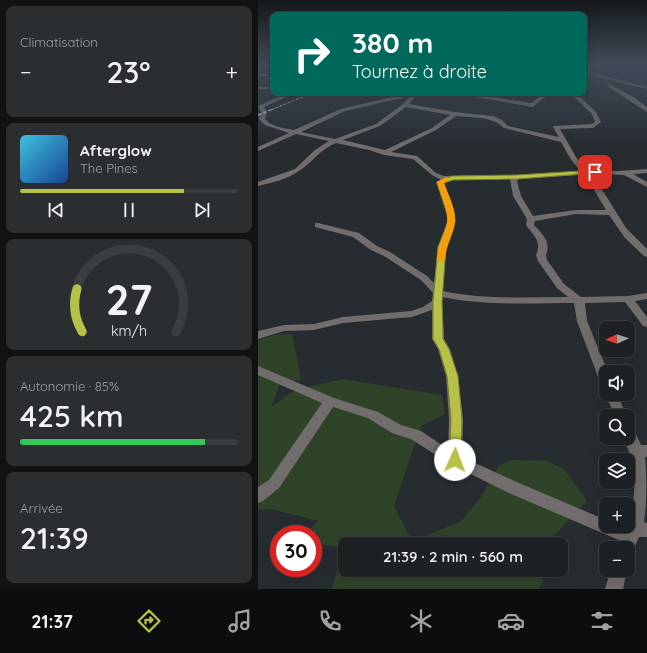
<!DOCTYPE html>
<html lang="fr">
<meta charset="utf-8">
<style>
:root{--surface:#1d2124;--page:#2a2e31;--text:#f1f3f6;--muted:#a0a3a6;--line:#3b3e41;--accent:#b7c148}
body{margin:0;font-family:Quicksand,sans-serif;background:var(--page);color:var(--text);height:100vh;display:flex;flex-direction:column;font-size:15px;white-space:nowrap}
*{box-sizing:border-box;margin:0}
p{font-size:13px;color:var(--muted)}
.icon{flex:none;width:22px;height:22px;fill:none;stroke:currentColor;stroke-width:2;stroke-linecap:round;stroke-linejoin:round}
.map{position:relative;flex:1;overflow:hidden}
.panel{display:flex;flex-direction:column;gap:6px;padding:6px;background:#101214;width:258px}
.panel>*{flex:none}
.top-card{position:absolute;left:12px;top:12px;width:317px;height:84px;border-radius:8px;box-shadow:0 4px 16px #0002,0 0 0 1px var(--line);background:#00695c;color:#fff;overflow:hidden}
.needle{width:26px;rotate:266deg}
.buttons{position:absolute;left:341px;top:321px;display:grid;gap:8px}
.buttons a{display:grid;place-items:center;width:36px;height:36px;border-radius:8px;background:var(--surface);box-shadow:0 4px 16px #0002,0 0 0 1px var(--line);font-size:20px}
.speed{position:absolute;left:12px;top:525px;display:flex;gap:8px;font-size:20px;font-weight:700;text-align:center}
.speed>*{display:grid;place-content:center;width:52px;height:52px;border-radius:50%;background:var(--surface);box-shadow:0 4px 16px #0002,0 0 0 1px var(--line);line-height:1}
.speed .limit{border:6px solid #d22;background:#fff;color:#111}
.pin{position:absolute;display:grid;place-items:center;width:34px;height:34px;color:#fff;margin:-17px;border-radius:8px;box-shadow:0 2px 6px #0006}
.me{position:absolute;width:44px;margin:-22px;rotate:2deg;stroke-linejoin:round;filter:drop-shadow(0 0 3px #0008)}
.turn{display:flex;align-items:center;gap:14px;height:84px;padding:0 16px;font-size:18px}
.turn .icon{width:52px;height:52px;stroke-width:2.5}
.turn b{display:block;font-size:28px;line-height:34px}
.big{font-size:30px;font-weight:600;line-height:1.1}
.panel .widget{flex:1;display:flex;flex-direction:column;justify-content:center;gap:6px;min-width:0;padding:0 14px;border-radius:8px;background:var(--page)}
.panel .dial{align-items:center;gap:0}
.dial svg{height:104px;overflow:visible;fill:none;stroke:var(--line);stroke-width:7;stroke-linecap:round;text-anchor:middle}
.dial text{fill:var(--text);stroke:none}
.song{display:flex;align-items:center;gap:12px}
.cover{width:48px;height:48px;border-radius:6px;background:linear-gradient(135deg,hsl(190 70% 55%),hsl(220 70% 35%))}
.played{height:4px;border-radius:2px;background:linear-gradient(90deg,var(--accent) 75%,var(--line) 75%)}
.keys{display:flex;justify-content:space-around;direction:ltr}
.heat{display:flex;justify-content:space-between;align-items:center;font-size:22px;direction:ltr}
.charge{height:6px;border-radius:3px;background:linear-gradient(90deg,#34c759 85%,var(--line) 0)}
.trip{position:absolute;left:80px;top:537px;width:230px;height:40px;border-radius:8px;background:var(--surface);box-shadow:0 4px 16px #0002,0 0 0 1px var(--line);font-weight:600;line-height:40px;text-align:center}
.menu{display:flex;height:64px;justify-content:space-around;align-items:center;background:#0c0d0e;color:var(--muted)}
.menu .icon{width:28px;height:28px}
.menu .active{color:var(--accent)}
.menu b{font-size:18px;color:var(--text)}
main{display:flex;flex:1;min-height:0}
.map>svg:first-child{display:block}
</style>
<main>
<section class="panel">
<div class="widget"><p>Climatisation</p>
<div class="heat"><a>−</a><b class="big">23°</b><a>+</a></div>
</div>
<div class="widget">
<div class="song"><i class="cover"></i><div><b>Afterglow</b><p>The Pines</p></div></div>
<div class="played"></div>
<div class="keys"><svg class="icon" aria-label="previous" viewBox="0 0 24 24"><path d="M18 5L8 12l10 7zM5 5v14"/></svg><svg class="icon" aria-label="pause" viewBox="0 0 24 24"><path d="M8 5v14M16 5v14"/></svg><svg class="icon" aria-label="next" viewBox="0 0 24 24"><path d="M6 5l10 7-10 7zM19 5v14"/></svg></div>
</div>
<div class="widget dial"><svg viewBox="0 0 100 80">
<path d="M14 69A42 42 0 1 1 86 69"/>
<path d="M14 69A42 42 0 0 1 10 36" stroke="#b7c148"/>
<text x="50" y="56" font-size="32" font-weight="700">27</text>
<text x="50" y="72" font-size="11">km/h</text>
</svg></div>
<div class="widget"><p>Autonomie · 85%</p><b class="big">425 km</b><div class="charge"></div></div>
<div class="widget"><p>Arrivée</p><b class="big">21:39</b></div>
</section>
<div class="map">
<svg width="389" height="589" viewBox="0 0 389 589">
<rect width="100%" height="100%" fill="#272c30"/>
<!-- green -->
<path fill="#2f4329" d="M34,334L43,380L22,384L13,407L37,390L85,379L184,395L187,414L163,426L136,506L154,541L202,522L221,500L241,465L256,460L288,461L306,469L329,501L288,544H87V570H281L285,580L281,589H74L86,547L55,544V534H48L60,521L13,509L0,510V340L16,335Z"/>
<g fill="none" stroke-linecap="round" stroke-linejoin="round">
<!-- stream -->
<path stroke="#2d4f66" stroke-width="1" d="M372,64L389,68"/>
<!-- street -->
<path fill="#716d6d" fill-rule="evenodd" d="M0,64H15V66H0Z
M326,71L389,87V89L326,73Z
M0,74H15V76H0Z
M351,84L374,96L389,107V112L349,86Z
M0,87H15V89H0Z
M30,93H37L6,107L9,112L7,119L11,123L20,127L36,130L83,109L151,93H160L151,104L197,112L235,116L244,120L250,126L301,137L295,127L296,126L334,124L337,122L334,114L312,93H318L338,112L343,122L335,128L302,129L318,157L328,170L361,171L389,169V173L375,174L389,182V187L366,175L342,174L344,176L340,183L368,228L389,249V257L386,256L367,238L351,215L318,214L277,221L276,225C285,235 293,241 288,255L289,260L306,284L323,297L370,296L389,293V299L377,301L389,317V327L385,326L367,302L327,303L329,321L350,372H348V386L344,385L342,382L319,321L316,303C273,303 227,306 184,297V302L186,339L192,349L200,376L205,419L204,457L261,483L348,520V526H363L368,528L370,526C370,518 374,510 375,502C379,480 374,458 366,438H370V427L375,428L383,445H389V457H387C389,476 389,503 386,522L389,523V537H381L374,553L370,555V548H360L363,541L251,493L192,464L153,439L134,433L110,418L75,407L21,488L5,501L0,503V487L11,480L64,403L0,375V366L76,398L120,412L143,425L163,431L190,449L191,419L188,376L180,349L174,339V310L154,317L85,323L56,330L26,331L0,339V331L26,325L56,324L85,317L153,311L165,307L174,301L175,293L163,280L126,256L113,250L95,237L57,227V223H60L101,233L119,246L132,252L169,276L176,283L180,247L189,222V214L178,182L183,180L174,175L155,159L126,155L111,150L78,143C62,149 55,162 41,171C30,179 13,183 0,186V182L37,169L57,150L71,141L38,134L0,151V147L31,133L7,125L1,119L3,112L0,106ZM152,96L145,104L118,124L77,139L43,132L87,111ZM148,107L192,115L174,128L127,150L85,140L122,126ZM198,116C215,118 234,116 246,128L303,142L312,158L322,171L259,175L186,176L178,173L159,156L133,152L178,130ZM335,174L336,176L332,183L348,210H318L275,216L263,196L259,181L261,179ZM252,179L255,196L269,219L268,225C276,236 284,241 278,255L280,261L299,288L310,297C269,297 226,300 185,291L188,247L197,222V214L186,183L195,180Z
M194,93H207L274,103C281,96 287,93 298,93L284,99L275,107Z
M348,392V394H359L369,416H357L347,394Z
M353,570H369L365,589H347Z"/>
<!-- rail-far1 -->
<path stroke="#c1c5c8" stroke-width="1" stroke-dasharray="3 1.5" stroke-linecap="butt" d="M13,110L54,93"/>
<!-- rail -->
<path stroke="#c1c5c8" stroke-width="1.5" stroke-dasharray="3.5 2" stroke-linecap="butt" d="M0,115L15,109"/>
</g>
<!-- sky -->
<linearGradient id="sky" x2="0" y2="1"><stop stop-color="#15181a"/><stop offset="0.44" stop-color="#414b59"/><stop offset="1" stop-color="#414b59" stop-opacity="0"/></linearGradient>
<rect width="389" height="146" fill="url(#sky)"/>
<!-- route -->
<path fill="#b7c148" stroke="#777d2f" d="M337,170H339V173L259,179L195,180L186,183L196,214L197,222L188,247L184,302L185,330V339L191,349L200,376L204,419L203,460L202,463L197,465L193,463L191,460L193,419L189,376L181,349L175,339V302L180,247L190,222L189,214L179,182L194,176L259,175Z"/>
<!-- slow -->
<path fill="#f59e0b" d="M188,177L192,179L186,183C190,194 199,211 197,223C195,236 188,245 187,260L183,262L179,260C180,245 187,235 189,223C191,210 182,194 179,182Z"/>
</svg>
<div class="buttons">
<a><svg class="needle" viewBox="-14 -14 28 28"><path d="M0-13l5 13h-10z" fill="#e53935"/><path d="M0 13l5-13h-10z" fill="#a0a3a6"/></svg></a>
<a><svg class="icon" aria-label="sound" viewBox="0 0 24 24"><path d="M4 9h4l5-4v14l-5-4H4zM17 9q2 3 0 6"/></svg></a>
<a><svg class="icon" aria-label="search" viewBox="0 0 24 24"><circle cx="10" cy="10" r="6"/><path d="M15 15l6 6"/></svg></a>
<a><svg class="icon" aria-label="layers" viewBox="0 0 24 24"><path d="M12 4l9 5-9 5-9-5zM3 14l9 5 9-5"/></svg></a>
<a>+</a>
<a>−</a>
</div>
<div class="speed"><div class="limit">30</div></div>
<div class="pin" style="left:337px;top:172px;background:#d93025"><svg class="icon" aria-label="arrive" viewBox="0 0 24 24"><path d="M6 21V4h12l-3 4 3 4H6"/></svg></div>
<svg class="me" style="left:197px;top:460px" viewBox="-20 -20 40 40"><circle r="19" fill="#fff"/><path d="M0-13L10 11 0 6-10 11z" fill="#b7c148"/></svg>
<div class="trip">21:39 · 2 min · 560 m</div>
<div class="top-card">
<div class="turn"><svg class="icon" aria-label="right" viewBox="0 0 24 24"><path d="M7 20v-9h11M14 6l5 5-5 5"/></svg><div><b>380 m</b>Tournez à droite</div></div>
</div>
</div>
</main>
<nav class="menu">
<b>21:37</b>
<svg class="icon active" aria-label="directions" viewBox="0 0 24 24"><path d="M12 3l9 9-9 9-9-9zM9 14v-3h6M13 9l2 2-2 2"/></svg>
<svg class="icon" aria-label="music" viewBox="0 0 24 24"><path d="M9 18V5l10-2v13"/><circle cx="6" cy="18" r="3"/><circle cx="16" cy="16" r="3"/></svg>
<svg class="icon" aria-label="phone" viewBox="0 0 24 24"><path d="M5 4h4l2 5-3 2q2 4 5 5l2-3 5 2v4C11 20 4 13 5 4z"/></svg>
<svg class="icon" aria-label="climate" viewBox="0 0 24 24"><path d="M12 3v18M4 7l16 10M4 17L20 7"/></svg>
<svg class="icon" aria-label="car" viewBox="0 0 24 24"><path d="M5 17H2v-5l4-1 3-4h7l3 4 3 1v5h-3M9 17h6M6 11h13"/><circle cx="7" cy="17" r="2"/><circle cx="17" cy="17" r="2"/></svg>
<svg class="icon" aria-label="filters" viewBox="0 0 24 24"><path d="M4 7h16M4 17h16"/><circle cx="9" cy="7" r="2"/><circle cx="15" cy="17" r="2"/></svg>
</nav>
